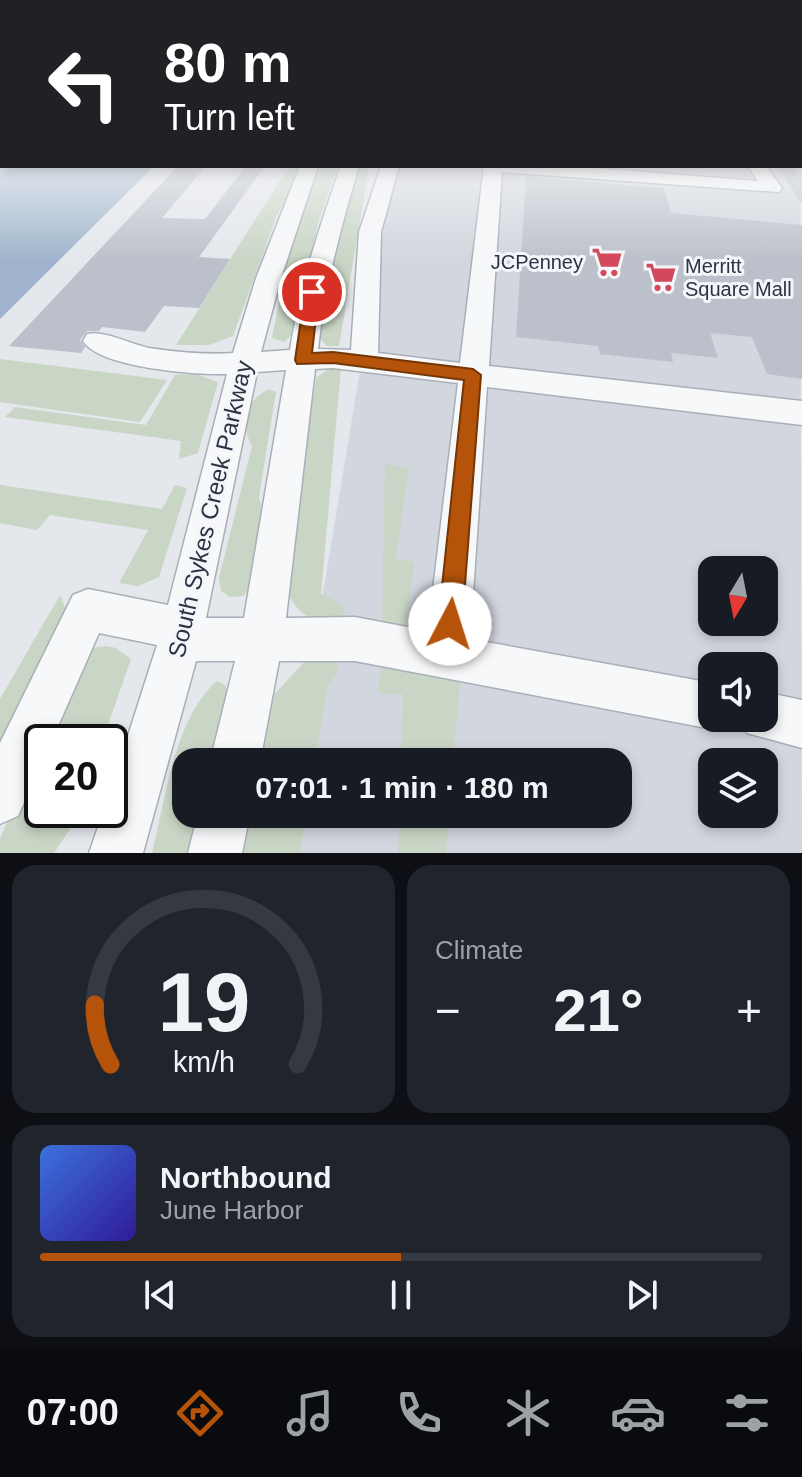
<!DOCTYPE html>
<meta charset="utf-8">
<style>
:root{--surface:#171b24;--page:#20242c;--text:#f1f3f6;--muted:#9ea1a6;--line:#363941;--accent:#b45309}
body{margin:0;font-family:Helvetica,sans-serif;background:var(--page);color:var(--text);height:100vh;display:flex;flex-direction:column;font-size:30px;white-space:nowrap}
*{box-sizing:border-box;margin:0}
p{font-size:26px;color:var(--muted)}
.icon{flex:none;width:44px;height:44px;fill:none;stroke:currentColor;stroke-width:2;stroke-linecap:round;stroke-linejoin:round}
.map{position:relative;height:853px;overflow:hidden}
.panel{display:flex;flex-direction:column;gap:12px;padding:12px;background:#0d0f14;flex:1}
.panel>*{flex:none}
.top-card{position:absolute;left:0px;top:0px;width:802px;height:168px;box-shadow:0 4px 12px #0003;background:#202124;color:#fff;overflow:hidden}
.needle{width:52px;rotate:190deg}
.buttons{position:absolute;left:698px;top:556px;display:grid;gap:16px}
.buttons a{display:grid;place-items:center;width:80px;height:80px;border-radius:16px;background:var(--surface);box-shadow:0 4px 12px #0003;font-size:40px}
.speed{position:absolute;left:24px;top:724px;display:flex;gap:16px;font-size:40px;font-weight:700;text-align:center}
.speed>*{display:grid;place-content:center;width:104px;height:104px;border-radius:50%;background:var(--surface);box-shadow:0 4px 12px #0003;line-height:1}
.speed .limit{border:4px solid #111;border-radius:12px;background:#fff;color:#111}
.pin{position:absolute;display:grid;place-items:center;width:68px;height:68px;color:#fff;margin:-34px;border:4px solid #fff;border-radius:50%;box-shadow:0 2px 8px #0007}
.me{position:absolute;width:88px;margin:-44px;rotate:5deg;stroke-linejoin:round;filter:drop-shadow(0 0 6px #0008)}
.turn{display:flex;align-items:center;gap:28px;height:168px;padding:0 32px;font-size:36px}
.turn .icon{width:104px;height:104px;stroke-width:2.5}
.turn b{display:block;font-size:56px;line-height:68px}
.big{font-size:60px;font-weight:800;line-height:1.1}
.panel .tile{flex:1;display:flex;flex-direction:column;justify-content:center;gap:12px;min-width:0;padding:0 28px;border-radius:24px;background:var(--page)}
.panel .dial{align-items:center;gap:0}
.dial svg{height:208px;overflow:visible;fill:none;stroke:var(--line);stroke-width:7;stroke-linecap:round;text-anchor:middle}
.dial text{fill:var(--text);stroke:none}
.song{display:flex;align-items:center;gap:24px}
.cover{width:96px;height:96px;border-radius:12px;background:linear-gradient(135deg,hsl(220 70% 55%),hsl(250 70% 35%))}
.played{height:8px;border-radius:4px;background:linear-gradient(90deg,var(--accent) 50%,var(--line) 50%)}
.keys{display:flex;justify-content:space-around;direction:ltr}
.heat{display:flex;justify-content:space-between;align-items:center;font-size:44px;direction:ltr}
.panel .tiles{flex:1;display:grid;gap:12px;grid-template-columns:1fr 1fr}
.tile:last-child{grid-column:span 2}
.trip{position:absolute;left:172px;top:748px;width:460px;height:80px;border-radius:24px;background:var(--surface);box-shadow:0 4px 12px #0003;font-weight:800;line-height:80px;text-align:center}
.dock{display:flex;height:128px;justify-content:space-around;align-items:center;background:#090b0e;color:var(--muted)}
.dock .icon{width:56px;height:56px}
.dock .on{color:var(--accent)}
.dock b{font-size:36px;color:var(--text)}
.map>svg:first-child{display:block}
</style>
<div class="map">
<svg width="802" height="853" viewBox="0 0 802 853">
<rect width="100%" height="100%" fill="#e4e7ec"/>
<!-- built -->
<path fill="#d2d6de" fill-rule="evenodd" d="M800,142L802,853H279L286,814H618V762H295L394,166H800ZM712,570H764V622H712ZM712,666H764V718H712ZM712,762H764V814H712Z"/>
<!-- green -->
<path fill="#c9d6c5" d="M289,166H302L276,218L233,336L209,345H176Z
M317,166H338L318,223L295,332L284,342L272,338L286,267L281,260Z
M357,166H380L369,167L339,346H327L316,334L322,286Z
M0,359L167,380L140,422L0,402Z
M341,368L321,594L340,603L345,611L341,621C309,620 300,618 285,588L316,378L328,369Z
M196,374L218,382L198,453L179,459L181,441L5,417L15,407L146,425L175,375Z
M269,389L276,392L259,497L266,526L254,584L243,596L230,597L221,591L219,578L252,446C239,421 243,403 269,389Z
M385,464L409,468L396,558L414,562L406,625L399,634L382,625Z
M0,485L162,509L175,485L187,488L159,577L138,586L119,583L148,530L50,515L37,530L0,523Z
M60,595L68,615L0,759V699Z
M106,646L116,648L131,659L102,742H42V810H77L70,829L54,853H0V839L75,666L93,648Z
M334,658L338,662L337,675L328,684L315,762H254L268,701L307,659Z
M381,668L460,680L453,762H401L403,694H381L378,690Z
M217,681L225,685L229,695L218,762H186V814H205L196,853H152C165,800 175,717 217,681Z
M244,814H307L300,853H236Z
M399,814H449L446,853H398Z"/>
<!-- water -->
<path fill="#9fb4cc" d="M0,142L2,166H154L0,319Z"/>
<!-- building -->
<path fill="#bbc0ca" d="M178,166H206L162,218L205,219L246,166H265L199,257L230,259L199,308L164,306L145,332L102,327L99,331H87L80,340L85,347L81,353L9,346Z
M777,166H802V204Z
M526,177L664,188L671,213L802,225V379L767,374L752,337L710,333L718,358L671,353L673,362L600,354L598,346L516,337Z"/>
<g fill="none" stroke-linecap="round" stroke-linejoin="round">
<!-- minor casing -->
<g stroke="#a9aeb7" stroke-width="3">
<path id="minor" d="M300,166H318L281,278L261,352L290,350C300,286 319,227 341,166H359C341,227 325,285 318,349L351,350L359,232L381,166H399L381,232L378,353L460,363L484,166H568L758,181L748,166H766L782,188L779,192L502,172L489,366L802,401V425L487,387L470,639L712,683V718H730L728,722L712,729L355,661H279L260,762H210L235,661H196L143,853H89L104,810H110V792L157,645L99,633L51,742H42V762L18,816L0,824V743L73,595L88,589L168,605L227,374C196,375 100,368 83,341L87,334C104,330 130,344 149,348C176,352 206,355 233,353L256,278ZM333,368L458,383L428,631L355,617L286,618L315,369ZM286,370L244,618H206L257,372Z
M764,692L802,700V748L747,733L741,718H764Z
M198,814H250L242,853H188Z"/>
</g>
<!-- minor -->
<use href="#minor" fill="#f7f8fa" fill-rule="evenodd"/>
</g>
<!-- sky -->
<linearGradient id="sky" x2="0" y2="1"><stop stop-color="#8bb4dd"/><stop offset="0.54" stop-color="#f3f4f6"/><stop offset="1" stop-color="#f3f4f6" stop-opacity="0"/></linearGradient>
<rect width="802" height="261" fill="url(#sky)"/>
<!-- route -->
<path fill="#b45309" stroke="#753606" stroke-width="2" d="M312,288L319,292L312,353L333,352L473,369L481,375L462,624L459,633L450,636L441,633L438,624L464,380L333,363L297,364L295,360L305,292Z"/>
<!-- icons -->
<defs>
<g id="supermarket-bare" transform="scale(2.4)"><path d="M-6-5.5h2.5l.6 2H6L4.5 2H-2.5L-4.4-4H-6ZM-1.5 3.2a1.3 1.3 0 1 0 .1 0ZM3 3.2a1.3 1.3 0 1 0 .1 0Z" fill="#d1495b" stroke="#f4f6f9" stroke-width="2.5" paint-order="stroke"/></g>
</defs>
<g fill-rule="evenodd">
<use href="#supermarket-bare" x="607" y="262"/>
<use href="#supermarket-bare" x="661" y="277"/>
</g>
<g text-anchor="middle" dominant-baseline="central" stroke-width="6" stroke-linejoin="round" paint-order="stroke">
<!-- far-poi labels -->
<g font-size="20" fill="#2b3445" stroke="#f4f6f9" text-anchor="end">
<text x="583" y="262">JCPenney</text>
<text x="685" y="266" text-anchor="start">Merritt<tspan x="685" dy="23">Square Mall</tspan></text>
</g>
<!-- street labels -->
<g font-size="24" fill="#2b3445" stroke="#f4f6f9">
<text transform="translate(210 509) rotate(-77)">South Sykes Creek Parkway</text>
</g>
</g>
</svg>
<div class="buttons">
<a><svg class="needle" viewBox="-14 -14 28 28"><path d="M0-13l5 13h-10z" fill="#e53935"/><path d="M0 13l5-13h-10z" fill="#9ea1a6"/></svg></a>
<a><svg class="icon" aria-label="sound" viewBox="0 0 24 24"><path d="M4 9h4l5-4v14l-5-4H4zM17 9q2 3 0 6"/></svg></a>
<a><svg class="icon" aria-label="layers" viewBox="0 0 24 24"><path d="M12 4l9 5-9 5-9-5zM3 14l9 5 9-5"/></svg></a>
</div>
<div class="speed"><div class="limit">20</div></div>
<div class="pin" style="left:312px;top:292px;background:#d93025"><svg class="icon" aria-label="arrive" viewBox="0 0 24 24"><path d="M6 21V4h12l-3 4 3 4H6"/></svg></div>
<svg class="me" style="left:450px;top:624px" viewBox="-20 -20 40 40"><circle r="19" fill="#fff"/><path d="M0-13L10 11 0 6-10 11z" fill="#b45309"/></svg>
<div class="trip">07:01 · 1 min · 180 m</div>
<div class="top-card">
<div class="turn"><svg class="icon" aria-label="left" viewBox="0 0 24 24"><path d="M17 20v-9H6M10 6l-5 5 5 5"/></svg><div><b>80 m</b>Turn left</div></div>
</div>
</div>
<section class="panel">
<div class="tiles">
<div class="tile dial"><svg viewBox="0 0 100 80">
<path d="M14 69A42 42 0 1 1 86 69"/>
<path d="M14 69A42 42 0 0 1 8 46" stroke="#b45309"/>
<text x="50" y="56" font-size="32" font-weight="700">19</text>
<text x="50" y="72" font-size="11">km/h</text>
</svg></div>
<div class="tile"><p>Climate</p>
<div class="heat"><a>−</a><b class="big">21°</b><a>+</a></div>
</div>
<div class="tile">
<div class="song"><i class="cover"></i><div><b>Northbound</b><p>June Harbor</p></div></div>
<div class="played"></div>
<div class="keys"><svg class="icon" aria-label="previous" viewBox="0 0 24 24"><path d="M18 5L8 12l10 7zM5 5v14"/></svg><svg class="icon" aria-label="pause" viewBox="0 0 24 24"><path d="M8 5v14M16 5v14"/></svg><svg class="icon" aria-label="next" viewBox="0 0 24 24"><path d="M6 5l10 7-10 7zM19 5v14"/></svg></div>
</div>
</div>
</section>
<nav class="dock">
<b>07:00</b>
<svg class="icon on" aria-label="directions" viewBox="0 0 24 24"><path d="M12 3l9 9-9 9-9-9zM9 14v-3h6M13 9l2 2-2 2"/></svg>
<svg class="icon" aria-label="music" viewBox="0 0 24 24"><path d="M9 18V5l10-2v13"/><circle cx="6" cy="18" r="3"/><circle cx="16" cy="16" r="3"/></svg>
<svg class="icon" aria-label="phone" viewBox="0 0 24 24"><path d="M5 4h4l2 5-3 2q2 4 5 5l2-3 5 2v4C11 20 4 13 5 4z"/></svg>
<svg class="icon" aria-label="climate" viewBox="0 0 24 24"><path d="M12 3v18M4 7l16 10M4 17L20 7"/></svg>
<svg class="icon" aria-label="car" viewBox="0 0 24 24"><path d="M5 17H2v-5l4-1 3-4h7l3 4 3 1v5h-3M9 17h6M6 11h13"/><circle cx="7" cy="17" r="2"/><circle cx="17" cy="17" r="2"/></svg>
<svg class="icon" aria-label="filters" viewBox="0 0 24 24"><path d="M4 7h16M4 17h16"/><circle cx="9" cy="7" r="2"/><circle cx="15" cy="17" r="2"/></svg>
</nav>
